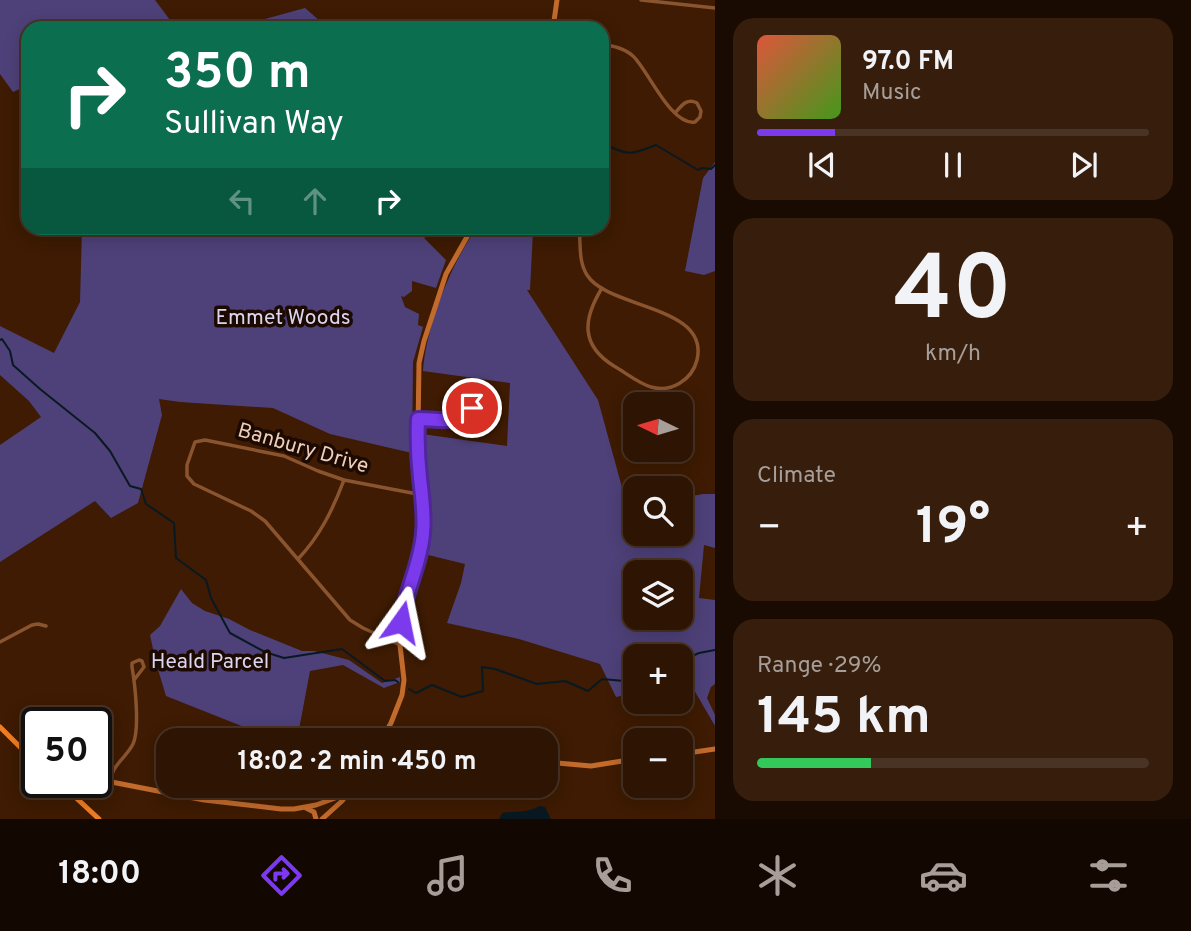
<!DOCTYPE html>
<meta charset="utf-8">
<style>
:root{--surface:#2e1402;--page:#361d0c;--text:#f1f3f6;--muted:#a79e99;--line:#493324;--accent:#7c3aed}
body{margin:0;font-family:Overpass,sans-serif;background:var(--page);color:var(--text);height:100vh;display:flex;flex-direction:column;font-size:26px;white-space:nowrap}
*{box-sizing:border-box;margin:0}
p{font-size:23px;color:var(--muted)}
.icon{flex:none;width:38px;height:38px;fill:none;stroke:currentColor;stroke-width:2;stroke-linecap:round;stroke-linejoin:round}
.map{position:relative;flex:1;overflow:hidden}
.panel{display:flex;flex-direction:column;gap:18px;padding:18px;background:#190b01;width:476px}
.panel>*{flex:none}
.banner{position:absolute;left:21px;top:21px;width:588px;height:214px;border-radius:21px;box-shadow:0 4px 18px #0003,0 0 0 2px var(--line);background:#0b6e4f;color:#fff;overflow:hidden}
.needle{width:46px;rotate:275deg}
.controls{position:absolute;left:623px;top:392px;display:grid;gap:14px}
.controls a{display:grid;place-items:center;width:70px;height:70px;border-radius:14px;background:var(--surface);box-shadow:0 4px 18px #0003,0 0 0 2px var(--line);font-size:35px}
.speed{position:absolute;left:21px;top:707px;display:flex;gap:14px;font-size:35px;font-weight:700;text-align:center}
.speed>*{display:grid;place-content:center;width:91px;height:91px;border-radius:50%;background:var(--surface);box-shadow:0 4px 18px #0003,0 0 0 2px var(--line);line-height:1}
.speed .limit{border:4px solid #111;border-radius:10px;background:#fff;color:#111}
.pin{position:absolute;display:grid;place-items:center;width:60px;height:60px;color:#fff;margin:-30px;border:4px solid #fff;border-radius:50%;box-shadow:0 2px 7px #0007}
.me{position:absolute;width:77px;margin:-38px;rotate:12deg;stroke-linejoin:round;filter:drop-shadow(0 0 5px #0008)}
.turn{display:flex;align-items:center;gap:24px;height:147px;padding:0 28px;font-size:32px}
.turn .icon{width:91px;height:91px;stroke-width:2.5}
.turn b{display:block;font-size:49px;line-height:60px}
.lanes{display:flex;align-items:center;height:66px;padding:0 28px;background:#0003;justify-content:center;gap:35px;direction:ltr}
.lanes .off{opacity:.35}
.big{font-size:52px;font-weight:700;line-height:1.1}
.panel .tile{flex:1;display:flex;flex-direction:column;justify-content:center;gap:10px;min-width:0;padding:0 24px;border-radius:21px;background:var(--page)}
.panel .dial{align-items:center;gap:0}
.dial b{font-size:91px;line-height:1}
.song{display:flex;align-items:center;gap:21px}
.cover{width:84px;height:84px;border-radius:10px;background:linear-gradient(135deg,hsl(10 70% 55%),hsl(100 70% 35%))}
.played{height:7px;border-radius:4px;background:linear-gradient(90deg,var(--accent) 20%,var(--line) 20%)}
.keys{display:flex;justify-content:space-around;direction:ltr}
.heat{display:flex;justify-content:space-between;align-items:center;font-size:38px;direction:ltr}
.charge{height:10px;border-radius:5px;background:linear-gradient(90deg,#34c759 29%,var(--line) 0)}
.trip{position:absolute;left:156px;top:728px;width:402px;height:70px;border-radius:21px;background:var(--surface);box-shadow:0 4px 18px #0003,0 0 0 2px var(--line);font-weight:700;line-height:70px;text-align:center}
.menu{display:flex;height:112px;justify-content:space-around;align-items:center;background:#120801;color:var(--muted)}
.menu .icon{width:49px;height:49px}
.menu .on{color:var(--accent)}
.menu b{font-size:32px;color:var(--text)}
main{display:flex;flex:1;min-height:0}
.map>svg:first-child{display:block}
</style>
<main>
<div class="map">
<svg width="715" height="819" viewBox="0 0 715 819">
<rect width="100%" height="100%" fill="#3e1b02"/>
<!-- green -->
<path fill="#4e4179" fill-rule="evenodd" d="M0,0H155L176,28H28V85L13,92L0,74Z
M305,8L328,28H226L243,25Z
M715,162V271L704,275L685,271L703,178Z
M82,228H433L428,236L424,238L446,260L436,288L412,281V291L404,297L401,296L405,307L419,314L418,325L423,327L413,362L412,453L330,434L273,408L180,402L159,399L162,415L138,503L111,518L95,501L0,562V445L41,417L29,401L0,375V326L54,353L80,302Z
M477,228H521L533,231L530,290H527L598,400L623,491L635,492V534H681V498L703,494H715V548L704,545L699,598L715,600V684L711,687L707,698L715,715V726L690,683L681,685V656H635V693L616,697L600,664L519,639L447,623L461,583L465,564L424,554L429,517L422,434L507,446L510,383L423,371C426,327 451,263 477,228ZM635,572H681V618H635Z
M181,589L192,603L205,611L229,619L250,630L302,651H314L349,660L382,683L400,677V682L384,688L343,665L310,671L297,740H264L262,734L166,696L156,663L150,635L160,626Z"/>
<!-- water -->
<path fill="#091922" d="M539,806L545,807L551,819H499L502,813C513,811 530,813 539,806Z"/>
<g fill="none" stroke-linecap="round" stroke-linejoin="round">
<!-- stream -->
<path stroke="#091922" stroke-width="2" d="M380,20L406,28
M602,129L605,144C629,157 633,154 656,145L698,170L702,168L711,169L715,165
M0,340L2,339L10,351L13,365L40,389L95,433L110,451L130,486L141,489L146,504L174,523L176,558L206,580L211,598L230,633L265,652L284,658L342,649L385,681L395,680L398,682
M681,661L699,653L715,650
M409,689L416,693L432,685L462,697L483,691L482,667L495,669L537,684L565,681L588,691L602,679L635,682"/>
<!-- street -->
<path stroke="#8a542f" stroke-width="3.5" d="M641,0L715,8
M602,44C613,46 624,48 633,56C648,70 671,126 695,122L700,117L701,111L697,103C687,98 682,105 676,112
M579,228C581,243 578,261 587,275C608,309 710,305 697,360C692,380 671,393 651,387C638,383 626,373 614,366C580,345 583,319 602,288
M419,419C445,419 450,426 472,408
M298,559C320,536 333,509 344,480
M0,642L32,625L38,624L46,626
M400,645L363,628L350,620L265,521L251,511L194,484L187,476V465L195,442L205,440L284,456L318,471L344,480L412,493H422
M110,781C112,765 126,758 133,744C140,729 135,684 132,667V663L139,660L142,661L144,667L134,680"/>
<!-- secondary -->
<path stroke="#c36b2c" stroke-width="5" d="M553,28L557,0
M381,740L391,723L402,695L404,680L400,645L401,622L406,596L419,555L423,535L424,519L418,430L419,363L424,341L446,274L472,228
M681,754L715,749
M546,762L591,766L635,759
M96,779L204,800L281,809H294L316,805L368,786
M306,808L314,812L316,819
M322,819L342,801L354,786"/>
<!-- primary -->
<path stroke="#ef7d22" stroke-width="5" d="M0,727L37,764
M59,782L99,819"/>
</g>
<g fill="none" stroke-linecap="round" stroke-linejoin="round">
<!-- route casing -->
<g stroke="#51269a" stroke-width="18">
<path id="route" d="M401,622C405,592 421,563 423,533C425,515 422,496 420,478C418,459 417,439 418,419C445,419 449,426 472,408"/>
</g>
<!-- route -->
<use href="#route" stroke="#7c3aed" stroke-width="12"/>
</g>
<g text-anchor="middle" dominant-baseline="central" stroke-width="7" stroke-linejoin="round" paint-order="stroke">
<!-- park labels -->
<g font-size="21" fill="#dad6ef" stroke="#1c0900">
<text x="283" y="318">Emmet Woods</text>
<text x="210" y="662">Heald Parcel</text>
</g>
<!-- street labels -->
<g font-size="21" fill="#edcfbd" stroke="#1c0900">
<text transform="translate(303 449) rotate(16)">Banbury Drive</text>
</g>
</g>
</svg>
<div class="controls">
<a><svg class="needle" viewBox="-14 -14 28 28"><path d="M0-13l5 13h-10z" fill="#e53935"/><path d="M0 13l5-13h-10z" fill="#a79e99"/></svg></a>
<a><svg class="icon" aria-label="search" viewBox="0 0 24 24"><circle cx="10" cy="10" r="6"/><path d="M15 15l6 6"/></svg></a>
<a><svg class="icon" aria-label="layers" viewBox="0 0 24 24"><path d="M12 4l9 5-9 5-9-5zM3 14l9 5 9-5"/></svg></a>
<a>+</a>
<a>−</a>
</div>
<div class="speed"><div class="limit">50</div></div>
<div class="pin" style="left:472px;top:408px;background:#d93025"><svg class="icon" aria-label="arrive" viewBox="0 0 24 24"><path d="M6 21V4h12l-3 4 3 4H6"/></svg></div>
<svg class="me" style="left:401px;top:622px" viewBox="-20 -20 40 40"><path d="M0-17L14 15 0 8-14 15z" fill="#7c3aed" stroke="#fff" stroke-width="4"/></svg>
<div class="trip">18:02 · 2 min · 450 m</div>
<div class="banner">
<div class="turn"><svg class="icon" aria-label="right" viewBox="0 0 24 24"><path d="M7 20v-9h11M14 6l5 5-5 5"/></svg><div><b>350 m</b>Sullivan Way</div></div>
<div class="lanes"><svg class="icon off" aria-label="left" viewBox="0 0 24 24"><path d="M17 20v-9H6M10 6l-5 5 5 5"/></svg><svg class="icon off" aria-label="ahead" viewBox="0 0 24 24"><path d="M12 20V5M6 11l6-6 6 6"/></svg><svg class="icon" aria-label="right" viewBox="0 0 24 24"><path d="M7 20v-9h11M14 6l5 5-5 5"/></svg></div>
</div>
</div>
<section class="panel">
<div class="tile">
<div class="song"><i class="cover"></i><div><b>97.0 FM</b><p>Music</p></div></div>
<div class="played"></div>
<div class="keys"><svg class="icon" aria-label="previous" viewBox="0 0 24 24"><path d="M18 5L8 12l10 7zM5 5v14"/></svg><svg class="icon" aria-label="pause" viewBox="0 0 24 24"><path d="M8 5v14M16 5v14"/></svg><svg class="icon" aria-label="next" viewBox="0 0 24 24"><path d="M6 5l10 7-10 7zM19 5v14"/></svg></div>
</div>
<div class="tile dial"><b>40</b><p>km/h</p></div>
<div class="tile"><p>Climate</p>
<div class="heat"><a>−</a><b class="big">19°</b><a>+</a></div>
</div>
<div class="tile"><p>Range · 29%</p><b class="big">145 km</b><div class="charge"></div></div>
</section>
</main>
<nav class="menu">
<b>18:00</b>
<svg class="icon on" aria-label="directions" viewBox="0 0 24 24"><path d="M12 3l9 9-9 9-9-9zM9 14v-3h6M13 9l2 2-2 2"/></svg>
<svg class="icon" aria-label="music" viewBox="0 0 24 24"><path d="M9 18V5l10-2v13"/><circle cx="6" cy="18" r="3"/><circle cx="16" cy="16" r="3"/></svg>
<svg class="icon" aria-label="phone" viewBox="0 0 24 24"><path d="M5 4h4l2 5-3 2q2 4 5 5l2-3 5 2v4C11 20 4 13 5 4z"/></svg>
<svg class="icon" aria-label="climate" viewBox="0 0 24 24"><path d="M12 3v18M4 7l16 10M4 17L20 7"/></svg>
<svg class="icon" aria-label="car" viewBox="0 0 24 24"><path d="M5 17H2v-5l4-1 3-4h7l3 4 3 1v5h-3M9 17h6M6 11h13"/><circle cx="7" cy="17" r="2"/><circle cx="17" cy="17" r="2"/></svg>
<svg class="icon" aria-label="filters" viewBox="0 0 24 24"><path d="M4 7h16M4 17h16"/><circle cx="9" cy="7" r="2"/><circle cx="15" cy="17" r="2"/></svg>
</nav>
